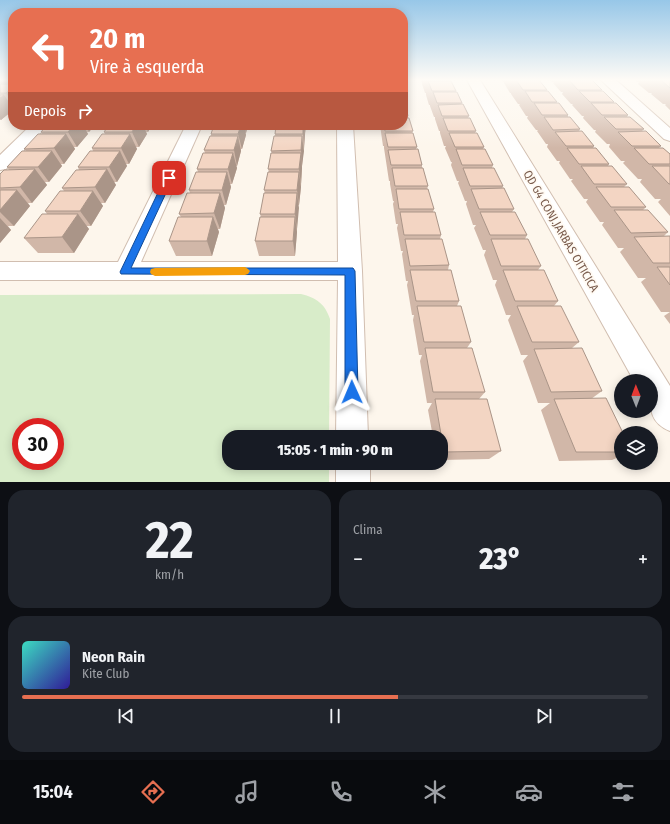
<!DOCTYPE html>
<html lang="pt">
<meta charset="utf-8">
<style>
:root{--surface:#171b24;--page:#20242c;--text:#f1f3f6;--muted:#9ea1a6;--line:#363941;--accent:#e76f51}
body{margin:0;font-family:"Fira Sans Condensed",sans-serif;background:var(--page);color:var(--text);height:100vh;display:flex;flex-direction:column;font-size:15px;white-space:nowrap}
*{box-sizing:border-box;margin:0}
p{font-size:13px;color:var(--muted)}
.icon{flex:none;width:22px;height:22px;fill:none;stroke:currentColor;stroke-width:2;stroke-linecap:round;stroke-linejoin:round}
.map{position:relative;height:482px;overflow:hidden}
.panel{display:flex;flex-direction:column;gap:8px;padding:8px;background:#0d0f14;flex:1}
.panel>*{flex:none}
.hud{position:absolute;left:8px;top:8px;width:400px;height:122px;border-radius:16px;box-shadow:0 2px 10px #0003;background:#e76f51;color:#fff;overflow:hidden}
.needle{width:26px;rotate:359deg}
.fabs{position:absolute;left:614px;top:374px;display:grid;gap:8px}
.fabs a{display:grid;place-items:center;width:44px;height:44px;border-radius:50%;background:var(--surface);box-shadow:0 2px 10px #0003;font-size:20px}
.speed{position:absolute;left:12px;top:418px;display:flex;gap:8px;font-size:20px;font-weight:700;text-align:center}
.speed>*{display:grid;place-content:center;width:52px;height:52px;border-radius:50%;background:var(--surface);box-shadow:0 2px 10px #0003;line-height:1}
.speed .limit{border:6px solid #d22;background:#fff;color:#111}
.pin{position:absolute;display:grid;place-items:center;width:34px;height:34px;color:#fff;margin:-17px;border-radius:8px;box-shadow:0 2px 6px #0006}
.me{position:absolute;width:44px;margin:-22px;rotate:359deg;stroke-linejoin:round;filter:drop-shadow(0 0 3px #0008)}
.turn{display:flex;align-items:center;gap:14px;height:84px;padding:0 16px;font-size:18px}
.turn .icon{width:52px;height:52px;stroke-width:2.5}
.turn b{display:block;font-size:28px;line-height:34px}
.then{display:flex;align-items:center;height:38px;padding:0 16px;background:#0003;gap:8px;font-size:15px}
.big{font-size:30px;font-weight:800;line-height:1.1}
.panel .tile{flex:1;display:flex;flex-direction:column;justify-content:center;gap:6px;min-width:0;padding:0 14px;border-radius:16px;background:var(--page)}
.panel .dial{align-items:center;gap:0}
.dial b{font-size:52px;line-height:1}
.song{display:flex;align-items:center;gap:12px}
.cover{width:48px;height:48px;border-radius:6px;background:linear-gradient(135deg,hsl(170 70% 55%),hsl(250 70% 35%))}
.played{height:4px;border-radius:2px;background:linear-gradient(90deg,var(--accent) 60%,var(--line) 60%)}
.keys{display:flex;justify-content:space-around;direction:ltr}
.heat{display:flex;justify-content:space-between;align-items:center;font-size:22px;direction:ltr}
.panel .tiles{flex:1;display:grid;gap:8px;grid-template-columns:1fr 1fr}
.tile:last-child{grid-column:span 2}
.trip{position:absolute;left:222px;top:430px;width:226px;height:40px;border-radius:16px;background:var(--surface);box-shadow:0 2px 10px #0003;font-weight:800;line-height:40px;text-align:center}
.tabs{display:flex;height:64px;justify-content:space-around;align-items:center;background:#090b0e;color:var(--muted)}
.tabs .icon{width:28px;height:28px}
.tabs .on{color:var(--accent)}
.tabs b{font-size:18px;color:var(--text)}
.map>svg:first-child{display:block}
</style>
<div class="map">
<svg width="670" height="482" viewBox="0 0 670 482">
<rect width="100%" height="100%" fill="#fdf6ec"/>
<!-- green -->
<path fill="#d8ecc9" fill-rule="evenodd" d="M301,294C317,298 325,304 330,319L329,437H229V463H329V482H0V295ZM21,427H55V461H21Z"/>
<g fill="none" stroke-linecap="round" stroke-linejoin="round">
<!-- street casing -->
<g stroke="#d1beb0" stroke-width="2">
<path id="street" d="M467,80H480L670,386V431C646,421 651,404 651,381H634Z
M601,80H616L670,128V141L664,139Z
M31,125H48L6,169L0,170V155Z
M186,125H202L141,262H338L337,125H353L362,271L368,437H336L338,280H0V262H118Z
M336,463H370V482H336Z"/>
</g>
<!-- street -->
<use href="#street" fill="#fff" fill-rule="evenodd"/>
</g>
<!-- wall -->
<path fill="#d1b7a8" d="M0,80H13V110L1,120H0Z
M421,80H450L456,91V92L462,103L461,104L469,116L468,118L476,131L475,133L484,147L483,149L493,165L492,168L503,186L502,189L514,209L512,212L527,235L525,239L541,266L538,270L558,301L554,306L579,342L572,348L602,391L591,399L621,433V456L612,460L559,461L541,410L550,403H538L523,361L528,355H521L508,320L511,315H506L495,285L497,280H493L484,255L486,250H483L474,228L476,225H473L466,204L467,201H465L458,183L459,181H457L451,165L452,162H451L445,148L446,146H444L440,133V131H439L435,119V117H434L430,106V105H429L426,95V93H425L422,84V83Z
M502,80H539L547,90L546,91L557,102L556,103L568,115V117L580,129L579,131L594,146L593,148L609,164L608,166L627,184L624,187L646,207L643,210L668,232L664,236H670V312H661L641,282L646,278H638L620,252L624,248H618L602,225L604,222H600L586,202L588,199H584L571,181L573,179H570L559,163L560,161H557L547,147L548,144H546L537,131L538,130H536L527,118L528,116H526L519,105L520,104H518L511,94V93H510L504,83V82H503Z
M550,80H592L602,90L601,91L614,102V103L628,115L627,117L644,129L642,131L661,146L659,148L670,154V216L658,202L661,199H655L640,182L642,179H638L623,163L625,161H621L609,147L610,144H607L595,132L596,130H594L583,118L584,116H582L572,105L573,104H571L562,94L563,92H561L553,83L554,82H552Z
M634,80H670V110L665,105L666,104H663L651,94L652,93H649L638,84L639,82H637Z
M403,97L405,103V104L408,116V118L413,131L412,133L417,147L416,149L422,165V168L428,186L427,189L434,209L433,212L441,235L440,239L449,265L448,270L459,301L457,306L471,342L467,348L485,392L479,399L501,451L489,459L441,460V437H433L428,410L432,403H427L420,361L422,355H419L413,320L414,315H412L407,285L408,281H406L402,254L403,251H401L397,228L398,224H396L393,204L394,201H393L390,184V181H389L384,148V146H383L380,125H403Z
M47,125H95L89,132H87L88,134L77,147H74L75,149L64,164H61L62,166L49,182H45L47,185L32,203H28L30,206L14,226H8L11,230L0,243V174L9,170L7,167L26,151L24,149L42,134L41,132Z
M109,125H152L148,132H146L147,134L139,147H136L137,149L129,164H126L127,166L117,182H114L116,185L105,203H101L103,206L91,226H86L89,229L74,253H38L24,238L47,214L45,211L64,191L62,188L79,170L78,167L93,151L92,148L105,134L104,132Z
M214,125H248L246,133H245L246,135L242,149H241V151L237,166H236L237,168L232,184H230L231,187L226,205H224L225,208L220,229H218L219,232L212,256H176L169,241L181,217L179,214L190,193L189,190L198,172L197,169L205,153L204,150L211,136V134Z
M276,125H306L302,166L301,187L299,205H298L297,229V232L295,256H259L255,241L261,217L260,214L265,193L264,190L269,172L268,169L272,153L271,151L275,136V134Z
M670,312V324L664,316Z"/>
<!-- shaded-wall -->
<path fill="#aa9588" d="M13,88V103L6,93Z
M4,95L13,108V110L1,120L0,119V98Z
M74,125H83L88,134L77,147L68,132Z
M85,125H95L89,132Z
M136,125H143L147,134L139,147L132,132Z
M145,125H152L148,132Z
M241,125H244L246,135L242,149L238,134Z
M244,125H248L246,133Z
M303,125H304L305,135L304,149L303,134Z
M304,125H306L305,133Z
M66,134L75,149L64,164L54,148Z
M130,134L137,149L129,164L121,148Z
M238,136L241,151L237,166L234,150Z
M302,136L304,151L302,166L301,150Z
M52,151L62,166L49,182L38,167Z
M120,151L127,166L117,182L109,167Z
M233,153L237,168L232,184L228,169Z
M301,153L302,168L301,184L299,169Z
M35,169L47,185L32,203L20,187Z
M107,169L116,185L105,203L95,187Z
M227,172L231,187L226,205L222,190Z
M299,172L301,187L299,205L297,190Z
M17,190L30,206L14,226L0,212V210Z
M93,191L103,206L91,226L80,211Z
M220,193L225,208L220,229L214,213Z
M297,193L299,208L297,229L295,214Z
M78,214L89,229L74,253L62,237Z
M213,217L219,232L212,256L207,241Z
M295,217L297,232L295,256L293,241Z
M0,218L11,230L0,243Z"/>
<!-- building -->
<path fill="#f3d5c3" stroke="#aa9588" d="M0,80H13V82H0Z
M516,80H539L547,90H523Z
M569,80H592L602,90H578Z
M661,80H670V88Z
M428,81H451L456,91H432Z
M0,84H13V88L6,93H0Z
M525,91H548L557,102H532Z
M579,91H603L614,102H590Z
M433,92H457L462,103H437Z
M0,95H4L0,98Z
M403,97L405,103H403Z
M534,103H559L568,115H542Z
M591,103H616L628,115H602Z
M403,104H405L408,116H403Z
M463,104L469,116H442L438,105Z
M544,117H570L580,129L553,130Z
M604,117H630L644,129H616Z
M403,118H409L413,131H385L384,125H403Z
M443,118H470L476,131H448Z
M47,125H74L68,132H41Z
M109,125H136L132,132H104Z
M214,125H241L238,134H211Z
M276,125H303V134H275Z
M582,131L594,146H566L555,132Z
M646,131L661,146H632L618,132Z
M385,133H413L417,147H388Z
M449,133H477L484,147H455Z
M38,134H66L54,148L24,149Z
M102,134H130L121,148H92Z
M210,136H238L234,150H204Z
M274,136H302L301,150L271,151Z
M567,148H596L609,164H579Z
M634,148H663L670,154V164H649Z
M418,149L422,165H391L388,150Z
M456,149H485L493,165H462Z
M22,151H52L38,167H7Z
M90,151H120L109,167H78Z
M203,153H233L228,169H197Z
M271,153H301L299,169H268Z
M581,166H612L627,184H594Z
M652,166H670V184H669Z
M392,168H423L428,186H395Z
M463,168H494L503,186H470Z
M35,169L20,187L0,188V174L4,170Z
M107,169L95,187L62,188L76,170Z
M196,172H227L222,190H189Z
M268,172H299L297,190H264Z
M596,187H629L646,207H611Z
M504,188L514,209H479L471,189Z
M396,189H428L434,209H399Z
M0,190H17L0,210Z
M60,191H93L80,211H45Z
M187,193H220L214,213L179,214Z
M264,193H297L295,214H260Z
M614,210H648L668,232L631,233Z
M400,212H435L441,235H404Z
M480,212H515L527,235H490Z
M42,214H78L62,237L24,238Z
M178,217H213L207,241H169Z
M260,217H295L293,241H255Z
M670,236V263H653L634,237Z
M405,239H442L449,265L410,266Z
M491,239H528L541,266H501Z
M657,267H670V285Z
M410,270H451L459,301H416Z
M503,270H544L558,301H515Z
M417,306H461L471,342H424Z
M517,306H561L579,342H532Z
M425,348H472L485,392H433Z
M582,348L602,391L551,392L534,349Z
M606,398L623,433H621V452H576L554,399Z
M435,399H487L501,451L444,452Z"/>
<!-- sky -->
<linearGradient id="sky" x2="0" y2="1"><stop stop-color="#97c7e8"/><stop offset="0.54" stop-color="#fefbf6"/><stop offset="1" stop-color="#fefbf6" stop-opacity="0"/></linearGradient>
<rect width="670" height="148" fill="url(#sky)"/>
<!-- route -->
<path fill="#1a73e8" stroke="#114b97" d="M169,176L173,178L131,268H353L355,271L358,392L356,396L352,398L347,396L345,392V275L121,274L120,272L165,178Z"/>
<!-- slow -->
<path fill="#f59e0b" d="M245,267L248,269L250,271L248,274L245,275L155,276L151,274L150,272L151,269L155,268Z"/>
<g text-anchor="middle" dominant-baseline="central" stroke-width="3.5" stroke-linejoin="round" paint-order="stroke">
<!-- street labels -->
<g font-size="12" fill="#7a5c4d" stroke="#fffaf3">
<text transform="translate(561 231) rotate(60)">QD G4 CONJ.JARBAS OITICICA</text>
</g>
</g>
</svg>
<div class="fabs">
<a><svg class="needle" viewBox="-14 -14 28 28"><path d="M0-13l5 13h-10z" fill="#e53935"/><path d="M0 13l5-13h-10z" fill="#9ea1a6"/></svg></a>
<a><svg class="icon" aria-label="layers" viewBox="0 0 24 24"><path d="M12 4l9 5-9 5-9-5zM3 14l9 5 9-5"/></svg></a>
</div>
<div class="speed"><div class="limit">30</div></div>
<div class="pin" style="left:169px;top:178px;background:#d93025"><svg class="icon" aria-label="arrive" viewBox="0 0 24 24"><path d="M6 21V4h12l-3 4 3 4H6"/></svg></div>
<svg class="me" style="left:352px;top:392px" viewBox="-20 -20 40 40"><path d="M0-17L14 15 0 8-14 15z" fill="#1a73e8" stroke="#fff" stroke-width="4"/></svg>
<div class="trip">15:05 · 1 min · 90 m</div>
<div class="hud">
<div class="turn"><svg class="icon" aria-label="left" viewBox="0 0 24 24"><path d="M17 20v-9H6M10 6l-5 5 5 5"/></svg><div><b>20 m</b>Vire à esquerda</div></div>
<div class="then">Depois<svg class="icon" aria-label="right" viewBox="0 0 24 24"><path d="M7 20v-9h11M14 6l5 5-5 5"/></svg></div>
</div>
</div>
<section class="panel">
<div class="tiles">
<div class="tile dial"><b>22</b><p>km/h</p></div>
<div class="tile"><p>Clima</p>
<div class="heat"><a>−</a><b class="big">23°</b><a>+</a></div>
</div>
<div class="tile">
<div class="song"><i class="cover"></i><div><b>Neon Rain</b><p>Kite Club</p></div></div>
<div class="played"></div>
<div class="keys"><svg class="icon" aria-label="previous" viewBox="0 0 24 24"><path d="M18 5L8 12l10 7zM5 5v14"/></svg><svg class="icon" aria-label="pause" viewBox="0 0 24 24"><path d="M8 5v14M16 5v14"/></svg><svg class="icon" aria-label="next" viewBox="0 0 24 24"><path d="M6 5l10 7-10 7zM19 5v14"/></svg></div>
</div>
</div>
</section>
<nav class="tabs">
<b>15:04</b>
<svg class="icon on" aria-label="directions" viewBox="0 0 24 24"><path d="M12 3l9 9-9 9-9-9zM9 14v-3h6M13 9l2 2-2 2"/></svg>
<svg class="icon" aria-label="music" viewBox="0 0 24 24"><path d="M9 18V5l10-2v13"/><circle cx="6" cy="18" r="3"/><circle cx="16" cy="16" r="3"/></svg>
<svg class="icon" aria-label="phone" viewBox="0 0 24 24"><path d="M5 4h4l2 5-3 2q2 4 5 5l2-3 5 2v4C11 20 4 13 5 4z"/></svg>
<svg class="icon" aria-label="climate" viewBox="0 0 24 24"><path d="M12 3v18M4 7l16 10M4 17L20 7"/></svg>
<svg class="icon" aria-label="car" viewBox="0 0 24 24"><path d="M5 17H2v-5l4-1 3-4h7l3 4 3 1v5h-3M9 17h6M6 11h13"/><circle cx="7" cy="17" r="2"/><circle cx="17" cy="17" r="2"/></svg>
<svg class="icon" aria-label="filters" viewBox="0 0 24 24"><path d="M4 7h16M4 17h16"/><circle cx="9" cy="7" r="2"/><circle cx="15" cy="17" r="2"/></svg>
</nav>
